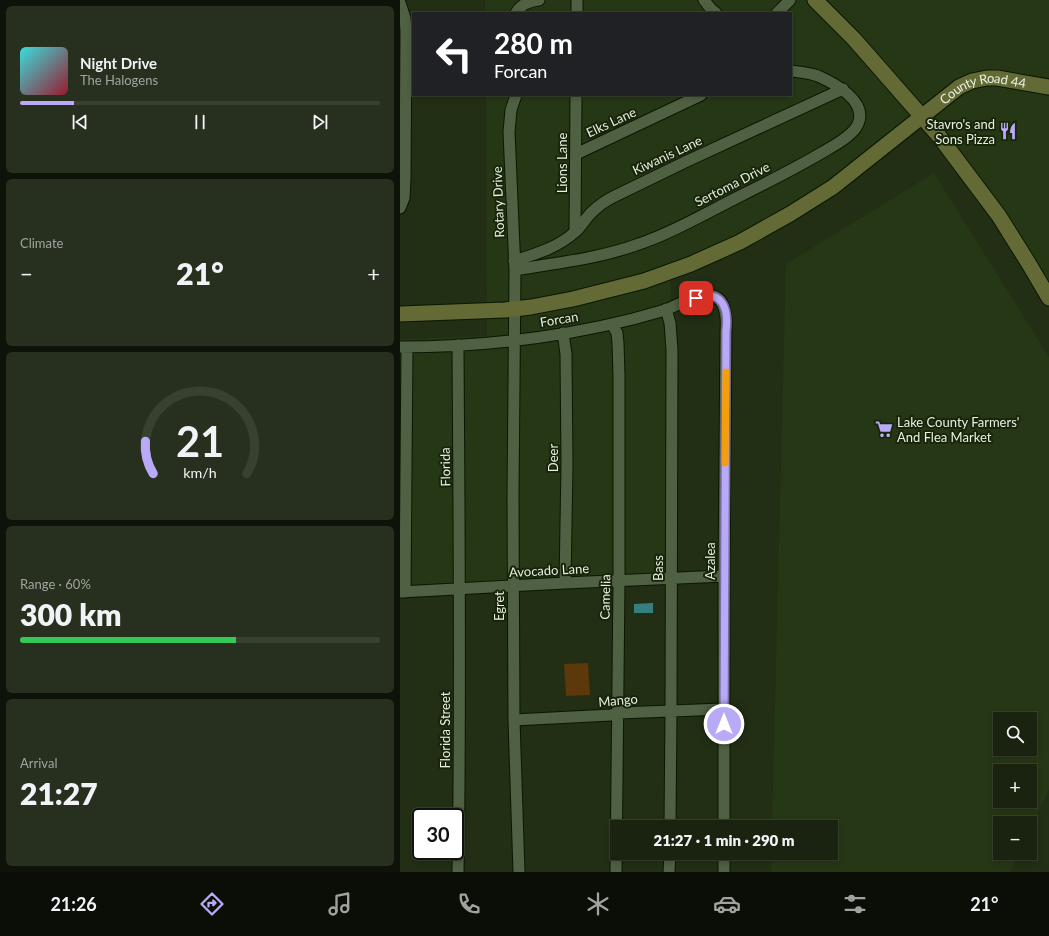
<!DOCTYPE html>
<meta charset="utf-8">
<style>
:root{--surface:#1a2310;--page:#272f1e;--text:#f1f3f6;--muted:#9fa49f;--line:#384030;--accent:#b9aaf7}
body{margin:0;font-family:Lato,sans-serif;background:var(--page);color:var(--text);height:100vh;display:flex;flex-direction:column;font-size:15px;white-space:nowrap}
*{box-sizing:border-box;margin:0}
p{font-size:13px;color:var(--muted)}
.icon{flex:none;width:22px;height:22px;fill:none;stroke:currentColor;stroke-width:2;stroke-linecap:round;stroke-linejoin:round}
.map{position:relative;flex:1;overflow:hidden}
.sheet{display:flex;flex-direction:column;gap:6px;padding:6px;background:#0e1309;width:400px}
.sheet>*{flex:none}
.banner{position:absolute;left:12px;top:12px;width:380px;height:84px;border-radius:0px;box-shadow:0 2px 6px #0003,0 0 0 1px var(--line);background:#202124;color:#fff;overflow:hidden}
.tools{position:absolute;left:593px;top:712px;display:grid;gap:8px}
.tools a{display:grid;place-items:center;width:44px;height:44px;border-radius:0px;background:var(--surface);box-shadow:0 2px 6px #0003,0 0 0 1px var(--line);font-size:20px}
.speed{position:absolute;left:12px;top:808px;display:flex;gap:8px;font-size:20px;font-weight:700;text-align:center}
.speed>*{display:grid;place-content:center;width:52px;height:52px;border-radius:50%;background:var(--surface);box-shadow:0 2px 6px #0003,0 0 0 1px var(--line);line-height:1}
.speed .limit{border:2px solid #111;border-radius:6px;background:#fff;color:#111}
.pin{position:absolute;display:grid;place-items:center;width:34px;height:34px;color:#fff;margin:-17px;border-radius:8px;box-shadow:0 2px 6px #0006}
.me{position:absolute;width:44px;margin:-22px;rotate:0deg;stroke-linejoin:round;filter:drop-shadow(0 0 3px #0008)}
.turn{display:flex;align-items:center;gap:14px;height:84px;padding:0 16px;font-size:18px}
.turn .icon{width:52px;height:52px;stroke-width:2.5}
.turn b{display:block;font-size:28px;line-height:34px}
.big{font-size:30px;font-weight:800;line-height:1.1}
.sheet .tile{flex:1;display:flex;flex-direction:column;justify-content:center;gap:6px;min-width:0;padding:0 14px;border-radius:6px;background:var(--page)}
.sheet .dial{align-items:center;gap:0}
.dial svg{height:104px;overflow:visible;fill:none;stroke:var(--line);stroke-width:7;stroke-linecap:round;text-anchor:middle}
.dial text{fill:var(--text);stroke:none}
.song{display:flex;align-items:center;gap:12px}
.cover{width:48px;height:48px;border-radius:6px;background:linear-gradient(135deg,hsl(180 70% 55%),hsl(350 70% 35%))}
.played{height:4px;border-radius:2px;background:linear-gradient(90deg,var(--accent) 15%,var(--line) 15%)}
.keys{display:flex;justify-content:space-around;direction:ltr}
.heat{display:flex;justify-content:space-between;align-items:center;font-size:22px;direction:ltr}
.charge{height:6px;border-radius:3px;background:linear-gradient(90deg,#34c759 60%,var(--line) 0)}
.trip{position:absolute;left:210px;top:820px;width:228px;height:40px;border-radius:0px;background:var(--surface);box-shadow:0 2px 6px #0003,0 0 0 1px var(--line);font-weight:800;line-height:40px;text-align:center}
.dock{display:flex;height:64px;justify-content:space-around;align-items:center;background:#0a0e06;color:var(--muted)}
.dock .icon{width:28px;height:28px}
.dock .selected{color:var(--accent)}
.dock b{font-size:18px;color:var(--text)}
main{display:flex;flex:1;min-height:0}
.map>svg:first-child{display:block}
</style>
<main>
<section class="sheet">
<div class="tile">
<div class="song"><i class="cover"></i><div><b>Night Drive</b><p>The Halogens</p></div></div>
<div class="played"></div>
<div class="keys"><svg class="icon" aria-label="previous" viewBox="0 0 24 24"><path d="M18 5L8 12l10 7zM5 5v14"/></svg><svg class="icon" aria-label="pause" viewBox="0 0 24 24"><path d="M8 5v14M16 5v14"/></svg><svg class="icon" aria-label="next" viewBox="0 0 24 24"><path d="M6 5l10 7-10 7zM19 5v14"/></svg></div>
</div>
<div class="tile"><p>Climate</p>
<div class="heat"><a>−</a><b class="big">21°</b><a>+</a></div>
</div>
<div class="tile dial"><svg viewBox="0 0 100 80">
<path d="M14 69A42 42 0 1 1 86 69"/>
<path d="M14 69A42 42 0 0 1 8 44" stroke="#b9aaf7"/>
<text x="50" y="56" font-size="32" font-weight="700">21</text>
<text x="50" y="72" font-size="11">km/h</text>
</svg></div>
<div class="tile"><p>Range · 60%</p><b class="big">300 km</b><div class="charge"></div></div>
<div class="tile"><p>Arrival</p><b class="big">21:27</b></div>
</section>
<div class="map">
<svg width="649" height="872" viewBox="0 0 649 872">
<rect width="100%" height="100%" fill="#222f15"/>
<!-- built -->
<path fill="#263715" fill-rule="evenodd" d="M85,0H406L450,43L514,115L430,182L337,236L289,258L242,275L172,293L130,301L87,304L86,95H391V13H85Z
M423,0H649V81L598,72L522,108Z
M588,84L649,93V287L626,244L606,213L530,116L562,92Z
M534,173L649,357V789L630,829V823H600V853H619L610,872H371L372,853H431V827H372L386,264ZM600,719H630V749H600ZM600,771H630V801H600Z
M271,279L269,581L0,597V339L87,336V317Z"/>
<!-- green -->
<path fill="#5d380a" d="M188,663L190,695L166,696L164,664Z"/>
<!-- water -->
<path fill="#357f80" d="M253,603V613H234V604Z"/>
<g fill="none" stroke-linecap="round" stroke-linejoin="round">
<!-- street casing -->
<g stroke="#0b1701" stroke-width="13">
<path id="street" d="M304,0L311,9L316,13
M0,3L5,18L6,31L5,179L4,198L0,208
M116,13C121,4 129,1 139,0
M177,13V0
M377,13L390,0
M116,95L111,110L109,132L115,270L113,496L114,720L119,872
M176,154L301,95
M175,232L176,95
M114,261C136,254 157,248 175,232C181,227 185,219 191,213C197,207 205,201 213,197L285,162L443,89
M115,270C155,263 197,259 236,245C272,233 306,213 340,196C368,182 396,168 423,152C433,146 453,136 458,124C468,101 434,83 418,76C410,73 399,72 391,71
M266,309L270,323L272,350L271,711L270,827
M212,324L217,333L218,343L219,376V581L216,872
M163,333L166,354L167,465L165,583
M58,345C59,521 61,696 58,872
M0,347C78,347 157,338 233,319C244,316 254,313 265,310C278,305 300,292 314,296C326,300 327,320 326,331L324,576V827
M0,592L165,583L324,576
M5,592L7,347
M114,720L211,715L218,713L324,709
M269,872L270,853
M324,872V853"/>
</g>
<!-- secondary casing -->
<g stroke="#0b1701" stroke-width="17">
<g id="secondary">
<path d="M415,0L454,39L539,136L599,216L629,264L649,298"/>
<path id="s1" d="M0,314L105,310L131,307L173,299L244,281L291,264L340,242L390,214L433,187L559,87L572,81L587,78H597L649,87"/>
</g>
</g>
<!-- street -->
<use href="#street" stroke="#506043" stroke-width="11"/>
<!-- secondary -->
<use href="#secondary" stroke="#646a36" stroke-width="15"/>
</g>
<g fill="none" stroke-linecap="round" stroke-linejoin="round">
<!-- route casing -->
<g stroke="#786ea1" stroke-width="10">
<path id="route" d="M296,298C322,289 329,308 326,331L324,724"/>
</g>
<!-- route -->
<use href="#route" stroke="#b9aaf7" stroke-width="7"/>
<!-- slow -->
<path stroke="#f59e0b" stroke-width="7" d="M325,463L326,372"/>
</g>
<!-- icons -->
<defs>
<g id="restaurant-bare" transform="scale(1.38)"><path d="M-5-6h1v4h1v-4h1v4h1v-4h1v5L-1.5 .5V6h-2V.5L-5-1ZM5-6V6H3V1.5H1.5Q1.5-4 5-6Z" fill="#b9aaf7" stroke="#18250b" stroke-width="2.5" paint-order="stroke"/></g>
<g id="supermarket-bare" transform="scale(1.38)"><path d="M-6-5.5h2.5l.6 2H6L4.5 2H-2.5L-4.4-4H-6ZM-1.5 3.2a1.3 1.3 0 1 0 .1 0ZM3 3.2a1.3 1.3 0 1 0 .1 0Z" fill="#b9aaf7" stroke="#18250b" stroke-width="2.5" paint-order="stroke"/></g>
</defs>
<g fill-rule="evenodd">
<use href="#restaurant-bare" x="608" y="131"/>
<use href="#supermarket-bare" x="484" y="429"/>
</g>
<g text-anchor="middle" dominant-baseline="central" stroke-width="4" stroke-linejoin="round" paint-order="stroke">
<!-- street labels -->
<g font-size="13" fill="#e7f0e0" stroke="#18250b">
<text stroke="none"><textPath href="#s1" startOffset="643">County Road 44</textPath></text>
<text transform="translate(211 122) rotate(-25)">Elks Lane</text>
<text transform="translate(267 155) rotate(-25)">Kiwanis Lane</text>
<text transform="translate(162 163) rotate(-90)">Lions Lane</text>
<text transform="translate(332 184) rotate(-27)">Sertoma Drive</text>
<text transform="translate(98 202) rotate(-92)">Rotary Drive</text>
<text transform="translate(159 319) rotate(-9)">Forcan</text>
<text transform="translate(153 458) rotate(-90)">Deer</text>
<text transform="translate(45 467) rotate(-91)">Florida</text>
<text transform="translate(310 561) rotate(-90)">Azalea</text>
<text transform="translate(258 568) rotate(-90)">Bass</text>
<text transform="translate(149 570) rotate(-3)">Avocado Lane</text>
<text transform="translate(205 597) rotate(-89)">Camelia</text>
<text transform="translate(99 606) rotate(-90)">Egret</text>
<text transform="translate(218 700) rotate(-5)">Mango</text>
<text transform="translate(45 730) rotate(-90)">Florida Street</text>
</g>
<!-- poi labels -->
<g font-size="13" fill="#e7f0e0" stroke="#18250b" text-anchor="end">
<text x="595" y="124">Stavro's and<tspan x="595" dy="15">Sons Pizza</tspan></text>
<text x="497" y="422" text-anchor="start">Lake County Farmers'<tspan x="497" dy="15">And Flea Market</tspan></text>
</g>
</g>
</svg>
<div class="tools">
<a><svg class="icon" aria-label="search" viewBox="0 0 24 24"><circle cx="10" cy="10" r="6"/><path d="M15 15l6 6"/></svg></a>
<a>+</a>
<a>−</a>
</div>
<div class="speed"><div class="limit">30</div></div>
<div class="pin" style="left:296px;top:298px;background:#d93025"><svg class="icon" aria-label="arrive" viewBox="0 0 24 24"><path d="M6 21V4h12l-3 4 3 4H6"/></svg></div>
<svg class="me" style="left:324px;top:724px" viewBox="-20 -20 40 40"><circle r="17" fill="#b9aaf7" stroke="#fff" stroke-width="3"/><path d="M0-11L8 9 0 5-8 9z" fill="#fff"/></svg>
<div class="trip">21:27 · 1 min · 290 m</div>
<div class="banner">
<div class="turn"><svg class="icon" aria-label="left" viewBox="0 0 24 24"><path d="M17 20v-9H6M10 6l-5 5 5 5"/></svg><div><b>280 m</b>Forcan</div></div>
</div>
</div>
</main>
<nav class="dock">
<b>21:26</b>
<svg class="icon selected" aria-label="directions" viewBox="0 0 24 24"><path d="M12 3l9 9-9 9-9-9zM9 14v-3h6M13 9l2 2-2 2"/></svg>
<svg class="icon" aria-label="music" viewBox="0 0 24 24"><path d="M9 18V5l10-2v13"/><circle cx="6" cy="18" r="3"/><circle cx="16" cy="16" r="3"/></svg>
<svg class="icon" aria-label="phone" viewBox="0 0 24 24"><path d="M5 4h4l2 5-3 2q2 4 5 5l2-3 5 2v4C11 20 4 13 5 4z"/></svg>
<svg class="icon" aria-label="climate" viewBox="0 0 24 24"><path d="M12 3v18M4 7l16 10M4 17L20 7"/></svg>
<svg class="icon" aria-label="car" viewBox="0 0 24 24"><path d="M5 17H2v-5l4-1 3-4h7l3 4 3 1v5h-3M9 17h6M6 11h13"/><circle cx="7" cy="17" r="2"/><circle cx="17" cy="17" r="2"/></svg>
<svg class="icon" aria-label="filters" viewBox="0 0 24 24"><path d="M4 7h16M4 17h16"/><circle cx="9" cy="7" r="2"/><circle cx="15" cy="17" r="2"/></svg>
<b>21°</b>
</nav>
